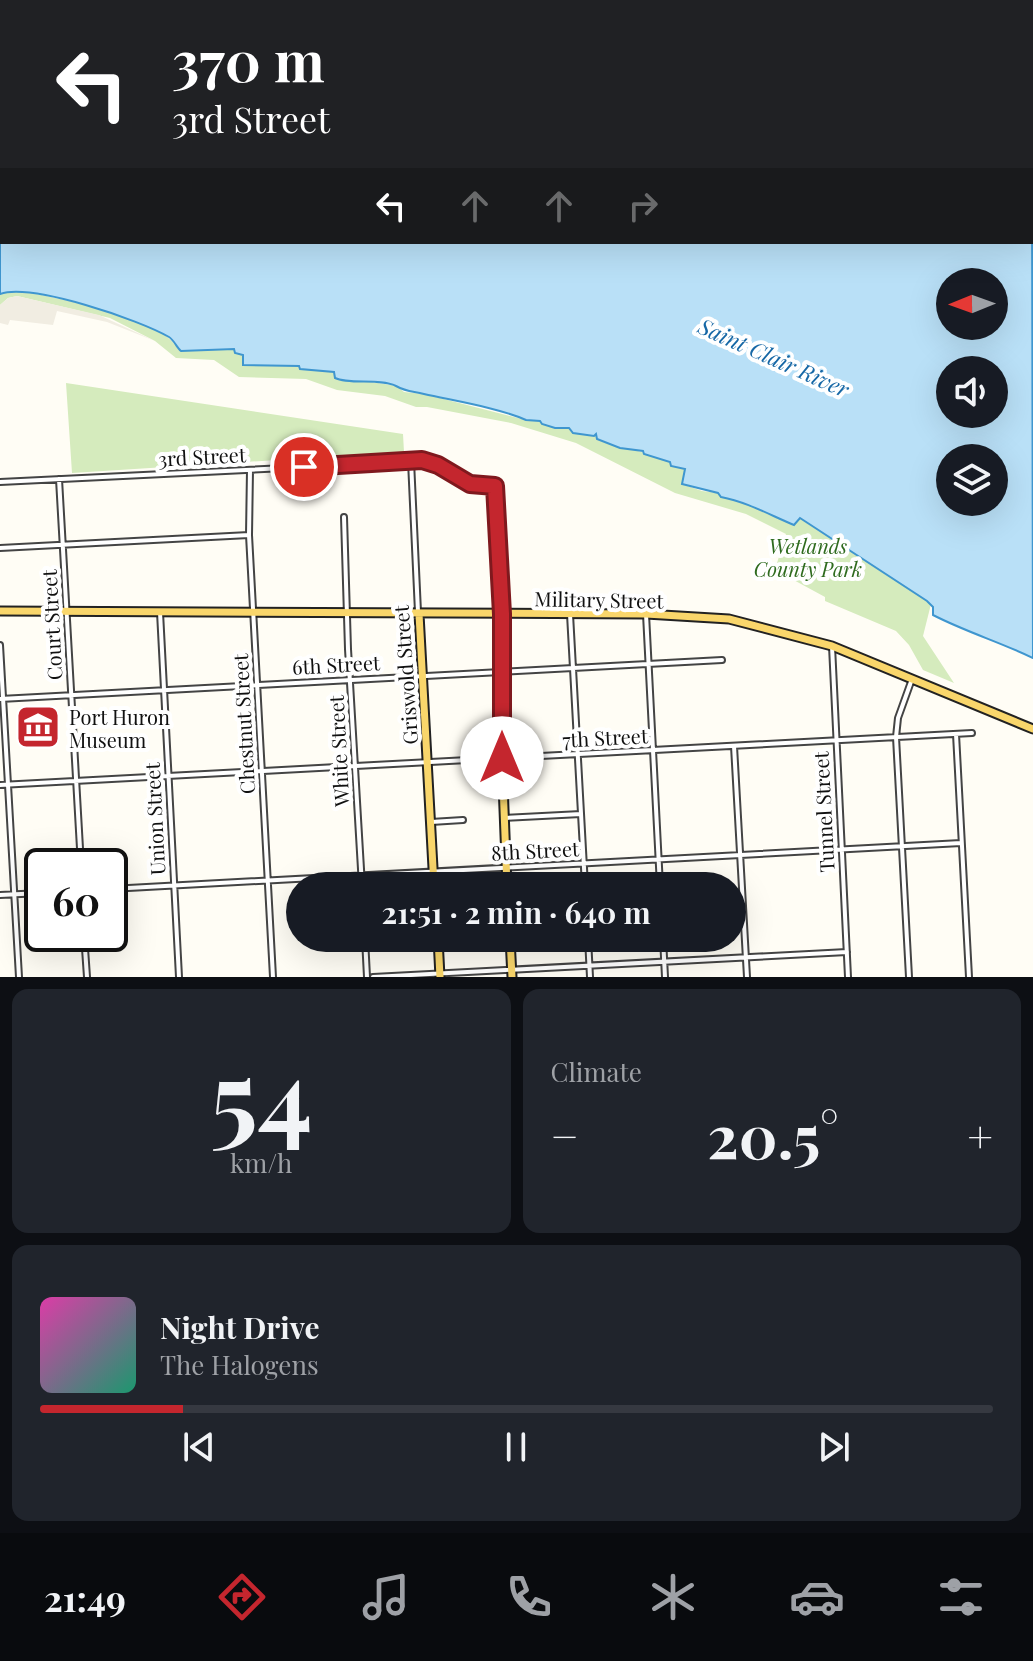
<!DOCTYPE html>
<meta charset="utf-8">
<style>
:root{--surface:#171b24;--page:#20242c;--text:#f1f3f6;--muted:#9ea1a6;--line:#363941;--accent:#c4262e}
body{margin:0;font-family:"Playfair Display",serif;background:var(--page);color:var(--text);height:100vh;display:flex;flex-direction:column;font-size:30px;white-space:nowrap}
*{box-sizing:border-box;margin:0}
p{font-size:26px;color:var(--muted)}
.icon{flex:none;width:44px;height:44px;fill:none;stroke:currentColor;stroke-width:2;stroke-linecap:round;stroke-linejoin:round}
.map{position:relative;height:977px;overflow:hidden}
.sheet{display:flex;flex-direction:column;gap:12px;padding:12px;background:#0d0f14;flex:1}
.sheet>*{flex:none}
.top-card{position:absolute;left:0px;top:0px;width:1034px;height:244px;box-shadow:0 8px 32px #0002;background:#202124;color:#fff;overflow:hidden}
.needle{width:52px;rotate:269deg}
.buttons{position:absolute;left:936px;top:268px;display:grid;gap:16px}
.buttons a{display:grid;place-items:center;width:72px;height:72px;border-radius:50%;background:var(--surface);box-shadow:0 8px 32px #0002;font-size:40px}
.speed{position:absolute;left:24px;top:848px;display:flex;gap:16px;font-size:40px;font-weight:700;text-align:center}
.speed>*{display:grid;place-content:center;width:104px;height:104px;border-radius:50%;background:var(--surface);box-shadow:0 8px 32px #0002;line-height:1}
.speed .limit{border:4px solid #111;border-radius:12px;background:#fff;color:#111}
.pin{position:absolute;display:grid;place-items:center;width:68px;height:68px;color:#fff;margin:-34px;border:4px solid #fff;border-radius:50%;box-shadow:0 2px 8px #0007}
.me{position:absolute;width:88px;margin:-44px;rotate:0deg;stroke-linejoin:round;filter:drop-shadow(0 0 6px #0008)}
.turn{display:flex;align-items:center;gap:28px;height:168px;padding:0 40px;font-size:36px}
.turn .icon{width:104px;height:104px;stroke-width:2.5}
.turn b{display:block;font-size:56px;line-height:68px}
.lanes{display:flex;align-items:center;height:76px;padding:0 40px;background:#0003;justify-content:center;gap:40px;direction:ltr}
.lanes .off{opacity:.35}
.big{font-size:60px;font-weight:700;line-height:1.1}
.sheet .widget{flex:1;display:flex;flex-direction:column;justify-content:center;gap:12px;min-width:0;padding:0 28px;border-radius:16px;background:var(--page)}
.sheet .dial{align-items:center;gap:0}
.dial b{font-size:104px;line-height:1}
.song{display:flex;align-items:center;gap:24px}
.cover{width:96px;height:96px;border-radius:12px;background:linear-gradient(135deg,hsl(320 70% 55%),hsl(160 70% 35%))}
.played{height:8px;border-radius:4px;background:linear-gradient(90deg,var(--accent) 15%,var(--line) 15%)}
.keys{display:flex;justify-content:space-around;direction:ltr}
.heat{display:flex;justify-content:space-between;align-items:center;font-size:44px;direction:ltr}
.sheet .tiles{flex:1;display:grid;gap:12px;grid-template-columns:1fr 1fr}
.widget:last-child{grid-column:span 2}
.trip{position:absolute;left:286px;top:872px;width:460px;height:80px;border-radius:40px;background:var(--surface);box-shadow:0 8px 32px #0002;font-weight:700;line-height:80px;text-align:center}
.tabs{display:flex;height:128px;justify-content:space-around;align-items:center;background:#090b0e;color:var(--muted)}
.tabs .icon{width:56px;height:56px}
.tabs .current{color:var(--accent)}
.tabs b{font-size:36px;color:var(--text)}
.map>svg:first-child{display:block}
</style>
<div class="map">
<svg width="1033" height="977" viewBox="0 0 1033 977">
<rect width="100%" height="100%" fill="#fffdf5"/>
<!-- industrial -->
<path fill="#eee6ef" d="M761,0H1033V187L1032,2Z"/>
<!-- green -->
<path fill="#d5ebbd" d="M17,290C54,298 161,316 178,349H234L257,366H300V369L334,372L341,380L353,379L397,386L404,392L424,394L526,420H535L555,428L561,426L595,434L597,439L665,459L671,462V466L685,469L682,484L702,491L718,493L721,497C747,502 770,515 793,525L799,518L927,601L931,604L923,636L954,683L923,670L909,645L896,631L825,601V597L790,578L773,576L786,534L746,514L675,493L576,443L511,423L427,407H416L385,396L337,390L306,379L239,377L214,360L176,358L155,341L110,318L17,296L8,298L0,305V294Z
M66,383L403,434L404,452L72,473Z"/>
<!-- plaza -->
<path fill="#f1ede2" d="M17,296L99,315L155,341L107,322L57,311L53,325L10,320L8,325L0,323V305L8,298Z"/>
<!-- water -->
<path fill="#b9e0f7" stroke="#3f96cf" stroke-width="2" fill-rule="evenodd" d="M0,0L764,2H2V242H1032V186L1033,658C1000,642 966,632 933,615V607L927,601L800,518L794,525C770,515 747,502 721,497L718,493L682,484L685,469L671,466L670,462L644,454L643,451L620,448L597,439L596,434L594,436L573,433L569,428H555L542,424L540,421L526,420C499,408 455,401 424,394C411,391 407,392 396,386C379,378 350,385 335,378L334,372L300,369L299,366L243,365V355L235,353L234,349L181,351C177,348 174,340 169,337C140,320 32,283 0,294ZM950,282H994V326H950ZM950,370H994V414H950ZM950,458H994V502H950Z"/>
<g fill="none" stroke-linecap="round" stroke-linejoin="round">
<!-- minor casing -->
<g stroke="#444" stroke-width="8">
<path id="minor" d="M411,461L418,612
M250,470L249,535L273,977
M59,479L81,866
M0,482L430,461L470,484L495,486L502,613
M344,517L348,649L362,886
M0,548L249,535
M160,612L179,977
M570,614L585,886
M646,614L660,886
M0,645L19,977
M832,646L848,977
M0,699L722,660
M956,734L969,977
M734,746L747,977
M0,785L972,733
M503,818L581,814
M431,822L463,820
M110,889L961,843
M0,895L42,893
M84,934L87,977
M365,938L367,977
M588,938L590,977
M663,938L665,977
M373,977L847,952
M909,977L896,737L898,718L912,679"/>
</g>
<!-- primary casing -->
<g stroke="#222" stroke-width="11">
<path id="primary" d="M0,611L646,614L729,619L832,646L1033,729
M419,614L434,886
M502,614V758L507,886
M438,938L440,977
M510,938L512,977"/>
</g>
<!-- minor -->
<use href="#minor" stroke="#fff" stroke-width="4"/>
<!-- primary -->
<use href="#primary" stroke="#f9d66b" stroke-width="7"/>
<!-- rail -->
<path stroke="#c4262e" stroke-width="2" d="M805,0L807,2
M1032,132H1033"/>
</g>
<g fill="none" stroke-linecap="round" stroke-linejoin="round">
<!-- route casing -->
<g stroke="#7f191e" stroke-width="20">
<path id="route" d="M304,467L422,460L438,465L470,484L495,486L502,614V758"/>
</g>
<!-- route -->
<use href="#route" stroke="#c4262e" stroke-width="14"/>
</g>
<!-- icons -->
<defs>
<g id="museum-square" transform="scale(2.3)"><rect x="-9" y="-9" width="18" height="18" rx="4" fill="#c4262e" stroke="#fff"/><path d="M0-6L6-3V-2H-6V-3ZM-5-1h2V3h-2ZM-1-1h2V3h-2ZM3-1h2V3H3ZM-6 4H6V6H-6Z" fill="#fff"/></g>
</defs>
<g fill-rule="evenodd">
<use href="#museum-square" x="38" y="727"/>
</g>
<g text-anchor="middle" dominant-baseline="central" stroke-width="8" stroke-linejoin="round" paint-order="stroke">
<!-- street labels -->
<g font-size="20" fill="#111" stroke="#fff">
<text transform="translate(202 456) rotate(-3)">3rd Street</text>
<text transform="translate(599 599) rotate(1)">Military Street</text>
<text transform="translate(51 625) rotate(-93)">Court Street</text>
<text transform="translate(336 664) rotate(-3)">6th Street</text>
<text transform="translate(405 675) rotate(-94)">Griswold Street</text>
<text transform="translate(243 724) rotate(-93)">Chestnut Street</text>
<text transform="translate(605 737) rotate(-3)">7th Street</text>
<text transform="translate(338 751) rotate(-93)">White Street</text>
<text transform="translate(823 812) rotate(-93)">Tunnel Street</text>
<text transform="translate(154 819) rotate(-93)">Union Street</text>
<text transform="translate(535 850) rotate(-3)">8th Street</text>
</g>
<!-- park labels -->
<g font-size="20" font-style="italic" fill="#2f6b1f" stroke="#fff">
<text x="808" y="545">Wetlands<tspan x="808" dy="23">County Park</tspan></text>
</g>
<!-- poi labels -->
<g font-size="20" fill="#111" stroke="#fff" text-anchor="start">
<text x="69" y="716">Port Huron<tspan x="69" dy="23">Museum</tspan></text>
</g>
<!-- water labels -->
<g font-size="22" font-style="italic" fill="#1768a6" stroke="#fff">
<text transform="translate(774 357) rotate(24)">Saint Clair River</text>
</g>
</g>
</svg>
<div class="buttons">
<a><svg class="needle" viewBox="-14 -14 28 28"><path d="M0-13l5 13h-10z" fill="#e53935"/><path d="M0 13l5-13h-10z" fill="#9ea1a6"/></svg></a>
<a><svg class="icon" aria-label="sound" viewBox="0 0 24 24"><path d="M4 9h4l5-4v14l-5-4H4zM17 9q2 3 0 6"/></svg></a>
<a><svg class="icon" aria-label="layers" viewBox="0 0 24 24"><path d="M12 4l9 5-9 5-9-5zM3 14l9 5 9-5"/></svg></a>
</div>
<div class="speed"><div class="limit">60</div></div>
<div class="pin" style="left:304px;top:467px;background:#d93025"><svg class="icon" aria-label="arrive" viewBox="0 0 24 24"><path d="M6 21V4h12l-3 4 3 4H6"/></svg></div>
<svg class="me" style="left:502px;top:758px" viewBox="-20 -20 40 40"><circle r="19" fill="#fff"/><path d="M0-13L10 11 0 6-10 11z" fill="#c4262e"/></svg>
<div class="trip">21:51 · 2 min · 640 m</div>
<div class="top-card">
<div class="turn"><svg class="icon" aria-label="left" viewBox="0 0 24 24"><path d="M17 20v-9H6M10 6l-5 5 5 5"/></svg><div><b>370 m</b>3rd Street</div></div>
<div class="lanes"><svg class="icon" aria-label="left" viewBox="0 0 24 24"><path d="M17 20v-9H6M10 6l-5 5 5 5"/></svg><svg class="icon off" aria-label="ahead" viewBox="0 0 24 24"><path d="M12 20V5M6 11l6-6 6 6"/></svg><svg class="icon off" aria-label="ahead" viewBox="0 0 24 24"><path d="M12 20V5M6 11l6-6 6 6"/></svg><svg class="icon off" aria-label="right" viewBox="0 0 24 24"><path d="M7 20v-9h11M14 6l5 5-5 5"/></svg></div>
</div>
</div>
<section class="sheet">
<div class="tiles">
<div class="widget dial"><b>54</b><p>km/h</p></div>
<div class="widget"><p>Climate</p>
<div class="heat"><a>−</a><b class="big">20.5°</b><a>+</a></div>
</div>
<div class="widget">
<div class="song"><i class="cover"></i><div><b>Night Drive</b><p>The Halogens</p></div></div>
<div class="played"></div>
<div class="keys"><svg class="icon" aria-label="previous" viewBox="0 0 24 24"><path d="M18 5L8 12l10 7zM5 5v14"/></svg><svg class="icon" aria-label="pause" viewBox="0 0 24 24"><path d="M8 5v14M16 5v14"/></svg><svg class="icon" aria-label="next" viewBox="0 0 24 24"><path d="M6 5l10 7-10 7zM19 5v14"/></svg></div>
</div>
</div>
</section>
<nav class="tabs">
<b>21:49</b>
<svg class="icon current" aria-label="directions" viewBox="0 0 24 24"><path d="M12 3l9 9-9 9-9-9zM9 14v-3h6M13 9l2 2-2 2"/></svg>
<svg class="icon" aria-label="music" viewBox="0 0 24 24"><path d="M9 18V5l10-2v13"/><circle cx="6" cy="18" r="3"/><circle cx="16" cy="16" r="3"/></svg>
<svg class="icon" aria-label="phone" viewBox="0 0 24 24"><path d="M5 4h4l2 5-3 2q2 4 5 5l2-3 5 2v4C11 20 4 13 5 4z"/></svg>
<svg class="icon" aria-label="climate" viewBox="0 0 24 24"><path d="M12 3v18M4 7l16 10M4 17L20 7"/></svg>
<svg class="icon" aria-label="car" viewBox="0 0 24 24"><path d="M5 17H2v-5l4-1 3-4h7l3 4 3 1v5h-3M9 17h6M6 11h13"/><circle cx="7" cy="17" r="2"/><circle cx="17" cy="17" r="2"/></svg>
<svg class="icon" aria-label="filters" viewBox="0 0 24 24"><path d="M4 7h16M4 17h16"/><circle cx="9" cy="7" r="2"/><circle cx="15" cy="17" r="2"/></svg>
</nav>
